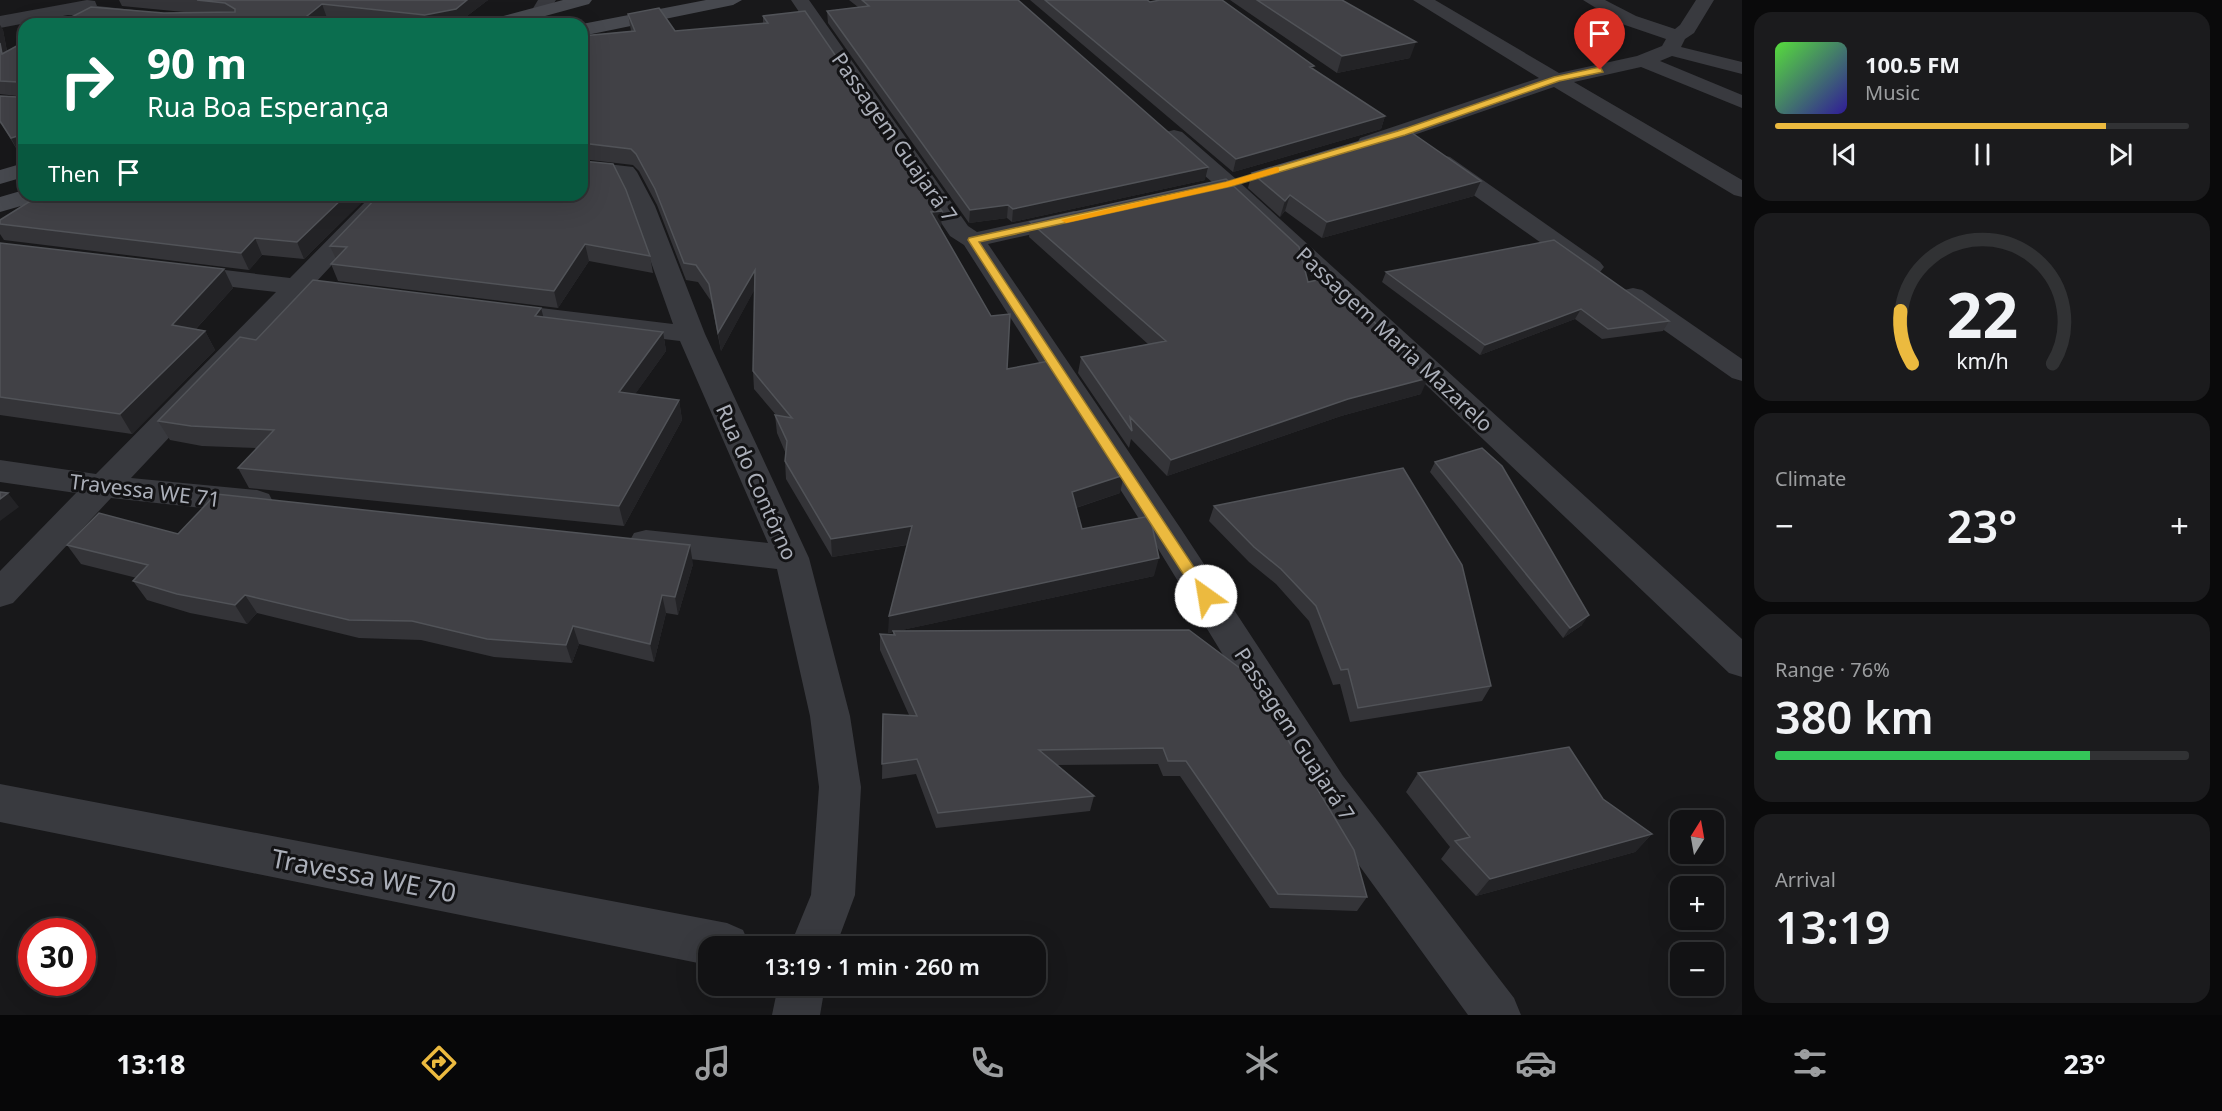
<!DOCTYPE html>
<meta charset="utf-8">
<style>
:root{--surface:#121214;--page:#1b1b1d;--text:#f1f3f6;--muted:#9c9ea0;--line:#313234;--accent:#ecba3f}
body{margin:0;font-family:"Noto Sans",sans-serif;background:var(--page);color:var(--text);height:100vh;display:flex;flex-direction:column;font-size:22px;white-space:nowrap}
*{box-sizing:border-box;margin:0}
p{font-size:20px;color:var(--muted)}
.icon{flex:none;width:33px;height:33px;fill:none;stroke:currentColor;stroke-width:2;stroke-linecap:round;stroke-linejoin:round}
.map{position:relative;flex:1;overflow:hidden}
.drawer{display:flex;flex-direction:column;gap:12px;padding:12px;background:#0a0a0b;width:480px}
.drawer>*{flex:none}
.banner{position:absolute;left:18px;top:18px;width:570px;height:183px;border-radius:18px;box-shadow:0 6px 24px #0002,0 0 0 2px var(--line);background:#0b6e4f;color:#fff;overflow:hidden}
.needle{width:39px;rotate:11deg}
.controls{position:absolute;left:1670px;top:810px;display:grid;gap:12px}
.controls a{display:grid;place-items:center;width:54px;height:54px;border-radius:12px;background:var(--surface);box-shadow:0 6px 24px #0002,0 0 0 2px var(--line);font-size:30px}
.speed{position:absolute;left:18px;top:918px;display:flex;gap:12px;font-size:30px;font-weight:700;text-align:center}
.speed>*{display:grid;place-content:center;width:78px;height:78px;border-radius:50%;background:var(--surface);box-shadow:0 6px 24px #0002,0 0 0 2px var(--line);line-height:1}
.speed .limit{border:9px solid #d22;background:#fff;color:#111}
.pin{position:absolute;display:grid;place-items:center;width:51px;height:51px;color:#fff;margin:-62px -26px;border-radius:50% 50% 50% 0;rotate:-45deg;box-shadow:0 0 6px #0007}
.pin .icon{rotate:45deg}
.me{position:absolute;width:66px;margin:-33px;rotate:328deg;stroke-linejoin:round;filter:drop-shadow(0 0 4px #0008)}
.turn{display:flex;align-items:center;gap:21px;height:126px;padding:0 30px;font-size:27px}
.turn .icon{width:78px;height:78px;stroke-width:2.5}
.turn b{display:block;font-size:42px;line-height:51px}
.then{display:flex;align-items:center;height:57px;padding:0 30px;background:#0003;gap:12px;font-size:22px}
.big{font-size:45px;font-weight:600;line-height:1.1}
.drawer .widget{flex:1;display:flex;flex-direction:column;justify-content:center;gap:9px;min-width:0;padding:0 21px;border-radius:18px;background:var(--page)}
.drawer .dial{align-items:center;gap:0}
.dial svg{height:156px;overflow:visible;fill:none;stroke:var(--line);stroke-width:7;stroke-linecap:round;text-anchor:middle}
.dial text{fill:var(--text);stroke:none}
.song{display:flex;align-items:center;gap:18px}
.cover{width:72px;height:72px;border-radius:9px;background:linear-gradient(135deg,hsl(110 70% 55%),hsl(250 70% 35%))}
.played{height:6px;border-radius:3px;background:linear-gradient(90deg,var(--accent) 80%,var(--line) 80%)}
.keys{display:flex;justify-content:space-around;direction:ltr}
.heat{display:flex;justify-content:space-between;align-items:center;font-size:33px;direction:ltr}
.charge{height:9px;border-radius:4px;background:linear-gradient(90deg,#34c759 76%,var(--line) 0)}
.trip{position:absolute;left:698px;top:936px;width:348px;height:60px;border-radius:18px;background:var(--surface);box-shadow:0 6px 24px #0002,0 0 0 2px var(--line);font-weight:600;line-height:60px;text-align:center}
.dock{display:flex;height:96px;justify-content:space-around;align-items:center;background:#070708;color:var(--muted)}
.dock .icon{width:42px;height:42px}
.dock .on{color:var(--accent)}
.dock b{font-size:27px;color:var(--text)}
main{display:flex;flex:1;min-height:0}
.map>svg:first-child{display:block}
</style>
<main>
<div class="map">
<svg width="1742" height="1015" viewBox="0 0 1742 1015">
<rect width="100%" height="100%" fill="#18181a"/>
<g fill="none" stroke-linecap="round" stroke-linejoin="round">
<!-- minor -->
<path fill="#393a3f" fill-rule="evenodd" d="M87,0L95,1L97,6L134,10L137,14L128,20L68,15L0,28V16Z
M538,0H556L547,14L541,15L532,10Z
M791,0H809L968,226L977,232L1074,211L1083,213L1086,218L1083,223L988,244L1181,529L1343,776L1514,998L1521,1015H1468L1313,802L1157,547L964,245L950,236Z
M1413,0H1435L1559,73L1637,56L1662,46L1666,39L1622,24L1583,0H1605L1636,16L1675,29L1680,25L1696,0H1714L1694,33L1685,39L1681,47L1742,62V74L1672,56L1660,61L1742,95V108L1641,67L1574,82L1742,180V197L1734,195L1554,87L1376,148H1360L1357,143L1360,138L1539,78Z
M1174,130L1182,132L1236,179L1742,639V677L1729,673L1220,189L1166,142L1163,137L1166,132Z
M1442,155L1450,157L1600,262L1604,267L1600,272L1591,275L1582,272L1434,167L1431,162L1434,157Z
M582,161L633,167L637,172L655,206L705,334L809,558L850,716L861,787L855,895L836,946H790L811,895L819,787L810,716L777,569L646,554L634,551L629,542L634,533L646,530L768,543L680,341L499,319L489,317L485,311L489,305L499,303L673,324L631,206L617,178L582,175Z
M372,195H397L317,281L359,287L363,293L359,299L350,301L303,295L131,478L257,490L269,494L273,502L269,510L257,514L111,498L13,603L0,607V571L76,493L0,482V460L96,474L276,292L183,281L174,279L170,273L174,267L183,265L290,278Z
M1633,288L1642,290L1742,359V381L1732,378L1624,302L1620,296L1624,290Z
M0,784L727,923L743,930L750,946H708V965L0,822Z
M778,986H825L820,1015H772Z"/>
<!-- secondary -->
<path fill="#47494f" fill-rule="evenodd" d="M563,0H592L589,4L516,24H486L488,20Z
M706,0H742L733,5L582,36V24Z
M24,163V177L0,184V170Z
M24,190V195H46L42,200L0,212V197Z"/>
</g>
<!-- wall -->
<path fill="#343438" d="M119,0H488L459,22L450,24H385L327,18L319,24H58L164,13H194L122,6Z
M849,0H1018L1205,180L1012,222L1007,218L969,223L828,23L827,11L858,7Z
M1030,0H1147L1313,69L1385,116L1381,129L1233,172Z
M1230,0H1342L1410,58L1337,73Z
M628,14L675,31L763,23V16L942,211L941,227L940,228L1007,369L1120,493L1076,508L1082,529L1154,576L897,631L1189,630L1367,897L1357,911L1270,908L1180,776H1163L1158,764L1057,765L1094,796L1090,811L936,828L916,774L882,779L883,714L909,715L880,650V634L893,635V632L888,633L907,545L832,557L786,479L785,461L786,454L777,433L775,415H776L754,389L753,371L754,290L721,351L711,301L698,282L686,280L657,205L639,171L633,165L582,159V36L631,31Z
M0,25L3,30L7,51L24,42V151L19,153L1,123L0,124V96L17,97V96L0,94Z
M1252,173L1474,196L1322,238L1285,211L1280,217L1248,188Z
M369,195L304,259L262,255L249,270L4,240L0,234V220Z
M379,195L650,256L653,273L589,261L558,308L338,281L331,264L336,259L330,246Z
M1030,222L1308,282L1421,394L1341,416L1167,476L1131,439L1129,448L1078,373L1081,357L1148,344L1029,237Z
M0,243L224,269L233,288L196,329L205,331L215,350L132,434L0,415Z
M1386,272L1669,321L1663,331L1602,339L1575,319L1480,355L1382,282Z
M541,308L543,317L663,332L666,351L635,394L679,400L682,420L624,526L249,488L238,468L257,448L202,446L170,440L158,421L256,340Z
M1435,462L1582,625L1563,638L1430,472Z
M1214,506L1491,686L1482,701L1350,722L1340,684L1333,685L1309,621L1276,584L1249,562L1209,521Z
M178,534L693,564L678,615L666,613L654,662L579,644L572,663L494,657L421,640L359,638L257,613L247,624L190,613L147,600L133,581L137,578L81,564L67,545Z
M1418,773L1603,799L1652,834L1635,852L1476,896L1441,859L1450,847L1406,792Z"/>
<!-- shaded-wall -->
<path fill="#232326" d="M467,0H488L459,22L450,24H427L425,15Z
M322,4L327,18L319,24H297Z
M0,25L3,30L10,68L2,54L0,43Z
M1416,42L1410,58L1337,73L1342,56Z
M1385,116L1381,129L1233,172L1236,159Z
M24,134V151L19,153L11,138Z
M1208,167L1205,180L1012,222L1013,209Z
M1481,181L1474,196L1322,238L1327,222Z
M346,195H369L304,259L297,242Z
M1290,195L1285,211L1280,217L1285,201Z
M1008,205L1007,218L969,223L970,210Z
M942,211L941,227L930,229L931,212Z
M255,238L262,255L249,270L241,253Z
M585,244L589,261L558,308L554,291Z
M224,269L233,288L182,344L172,325Z
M755,270L756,287L721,351L718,333Z
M541,308L546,327L535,316Z
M1581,309L1575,319L1480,355L1485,345Z
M205,331L215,350L132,434L120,414Z
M663,332L666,351L623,411L619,392Z
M1428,378L1421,394L1341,416L1167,476L1171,460L1348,399Z
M679,400L682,420L624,526L619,506Z
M1124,475L1120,493L1069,510L1072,492Z
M8,493L19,507L0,521V499Z
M912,526L911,544L832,557L831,539Z
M690,545L693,564L678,615L675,597Z
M1159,558L1154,576L888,633L889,616Z
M245,595L257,613L247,624L235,605Z
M662,595L666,613L654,662L650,644Z
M1589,615L1582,625L1563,638L1570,628Z
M573,626L579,644L572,663L566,645Z
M1652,834L1635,852L1476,896L1490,879Z"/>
<!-- building -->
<path fill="#414146" stroke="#515358" stroke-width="1.5" d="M197,0H467L456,9L425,15L322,4L297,24H58L91,7L164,13L235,12V9L225,3Z
M862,0H1018L1208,167L1013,209L1008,205L970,210L827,11L869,6Z
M1045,0H1147L1150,2L1160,0H1222L1314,66L1310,67L1385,116L1236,159Z
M1257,0H1342L1416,42L1342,56Z
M659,8L675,31L768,23L763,16L805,11L942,211L931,212L991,316L1010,314L1007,369L1049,361L1124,475L1072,492L1082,529L1150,516L1159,558L889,616L912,526L831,539L785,461L787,441L775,415L792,418L753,371L755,270L718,333L709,284L696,265L684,263L655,189L636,154L631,149L582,143V36L635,31L628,14Z
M24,42V134L11,138L0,121V96L17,97L18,82L0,81V43L2,54Z
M1405,128L1481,181L1327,222L1290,195L1285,201L1252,173Z
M582,161L613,164L626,190L650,256L585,244L554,291L331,264L347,247L330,246L379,195H582Z
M1226,179L1299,247L1308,282L1331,277L1428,378L1348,399L1171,460L1130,417L1132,431L1081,357L1166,341L1030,222Z
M40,195H346L297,242L255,238L241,253L0,224V220Z
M1554,240L1669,321L1608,329L1581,309L1485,345L1386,272Z
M0,243L224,269L172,325L205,331L120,414L0,397Z
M313,280L541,308L535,316L663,332L619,392L679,400L619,506L238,468L274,430L191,426L158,421L240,337L256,340Z
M1482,448L1502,466L1589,615L1570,628L1435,462Z
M1403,468L1462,565L1491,686L1358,708L1348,669L1341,670L1316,606L1281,569L1254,547L1214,506Z
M0,492L8,493L0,499Z
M216,494L690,545L675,597L662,595L650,644L573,626L566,645L487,639L412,621L349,620L245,595L235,605L177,594L133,581L148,565L67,545L99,513L178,534Z
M1189,630L1249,675L1354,850L1367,897L1278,894L1186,761H1168L1163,748L1039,750L1094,796L938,813L917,759L882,764L883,714L917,716L880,634L895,635L893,631Z
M1569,747L1603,799L1652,834L1490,879L1455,841L1470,837L1418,773Z"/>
<!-- route -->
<path fill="#ecba3f" stroke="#997929" stroke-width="1.5" d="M1600,67L1603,72L1559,81L1405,135L1232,186L979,242L1213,596L1206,602L1200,600L968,240L969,238L1226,182L1398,131L1554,77Z"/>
<!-- slow -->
<path fill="#f59e0b" d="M1276,167L1279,168V172L1228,187L1066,223L1061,220L1226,182Z"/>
<g text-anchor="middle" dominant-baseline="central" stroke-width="6" stroke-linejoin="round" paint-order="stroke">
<!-- street labels -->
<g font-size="21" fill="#abafb9" stroke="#131315">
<text transform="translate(895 137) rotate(55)">Passagem Guajará 7</text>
<text transform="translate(1395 339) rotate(43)">Passagem Maria Mazarelo</text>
<text transform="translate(757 482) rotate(66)">Rua do Contôrno</text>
<text transform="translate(145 490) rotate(7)">Travessa WE 71</text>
<text transform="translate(1295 734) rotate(57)">Passagem Guajará 7</text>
</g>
<!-- near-street labels -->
<g font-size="26" fill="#abafb9" stroke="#131315">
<text transform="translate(364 875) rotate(11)">Travessa WE 70</text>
</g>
</g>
</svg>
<div class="controls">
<a><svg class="needle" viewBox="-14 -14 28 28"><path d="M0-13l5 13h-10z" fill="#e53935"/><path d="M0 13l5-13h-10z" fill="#9c9ea0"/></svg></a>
<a>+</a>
<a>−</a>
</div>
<div class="speed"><div class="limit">30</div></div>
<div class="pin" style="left:1600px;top:70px;background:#d93025"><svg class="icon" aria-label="arrive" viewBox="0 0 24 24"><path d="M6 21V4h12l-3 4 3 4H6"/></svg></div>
<svg class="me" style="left:1206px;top:596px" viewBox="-20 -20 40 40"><circle r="19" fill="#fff"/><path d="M0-13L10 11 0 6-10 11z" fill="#ecba3f"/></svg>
<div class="trip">13:19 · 1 min · 260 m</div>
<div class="banner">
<div class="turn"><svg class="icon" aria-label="right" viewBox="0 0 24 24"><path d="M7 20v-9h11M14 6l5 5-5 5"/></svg><div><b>90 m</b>Rua Boa Esperança</div></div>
<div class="then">Then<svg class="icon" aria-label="arrive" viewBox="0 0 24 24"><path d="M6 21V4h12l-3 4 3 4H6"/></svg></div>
</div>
</div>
<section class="drawer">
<div class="widget">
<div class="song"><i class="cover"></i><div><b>100.5 FM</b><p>Music</p></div></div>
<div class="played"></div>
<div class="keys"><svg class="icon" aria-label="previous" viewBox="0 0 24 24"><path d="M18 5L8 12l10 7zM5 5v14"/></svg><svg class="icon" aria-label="pause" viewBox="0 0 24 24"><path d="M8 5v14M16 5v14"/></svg><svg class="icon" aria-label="next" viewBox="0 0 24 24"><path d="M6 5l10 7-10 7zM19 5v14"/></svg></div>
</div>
<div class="widget dial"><svg viewBox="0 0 100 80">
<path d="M14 69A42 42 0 1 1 86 69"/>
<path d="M14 69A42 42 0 0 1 8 42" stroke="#ecba3f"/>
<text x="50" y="56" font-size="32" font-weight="700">22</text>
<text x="50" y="72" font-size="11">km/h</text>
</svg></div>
<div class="widget"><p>Climate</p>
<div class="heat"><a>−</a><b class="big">23°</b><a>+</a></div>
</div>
<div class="widget"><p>Range · 76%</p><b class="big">380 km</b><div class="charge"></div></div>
<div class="widget"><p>Arrival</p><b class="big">13:19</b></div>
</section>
</main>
<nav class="dock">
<b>13:18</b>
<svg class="icon on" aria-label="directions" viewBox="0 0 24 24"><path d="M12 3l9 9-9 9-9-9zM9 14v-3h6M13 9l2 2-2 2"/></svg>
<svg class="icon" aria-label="music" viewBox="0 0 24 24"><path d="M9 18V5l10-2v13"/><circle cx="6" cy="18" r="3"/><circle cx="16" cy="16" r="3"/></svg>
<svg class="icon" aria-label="phone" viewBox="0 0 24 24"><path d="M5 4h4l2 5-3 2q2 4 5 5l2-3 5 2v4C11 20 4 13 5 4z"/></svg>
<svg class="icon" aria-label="climate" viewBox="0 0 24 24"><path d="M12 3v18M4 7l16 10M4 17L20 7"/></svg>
<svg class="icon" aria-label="car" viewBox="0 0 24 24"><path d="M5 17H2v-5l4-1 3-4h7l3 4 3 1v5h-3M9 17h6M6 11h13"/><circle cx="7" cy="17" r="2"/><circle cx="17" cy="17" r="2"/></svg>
<svg class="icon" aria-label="filters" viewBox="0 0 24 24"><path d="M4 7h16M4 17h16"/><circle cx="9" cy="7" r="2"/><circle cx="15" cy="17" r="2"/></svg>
<b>23°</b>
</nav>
